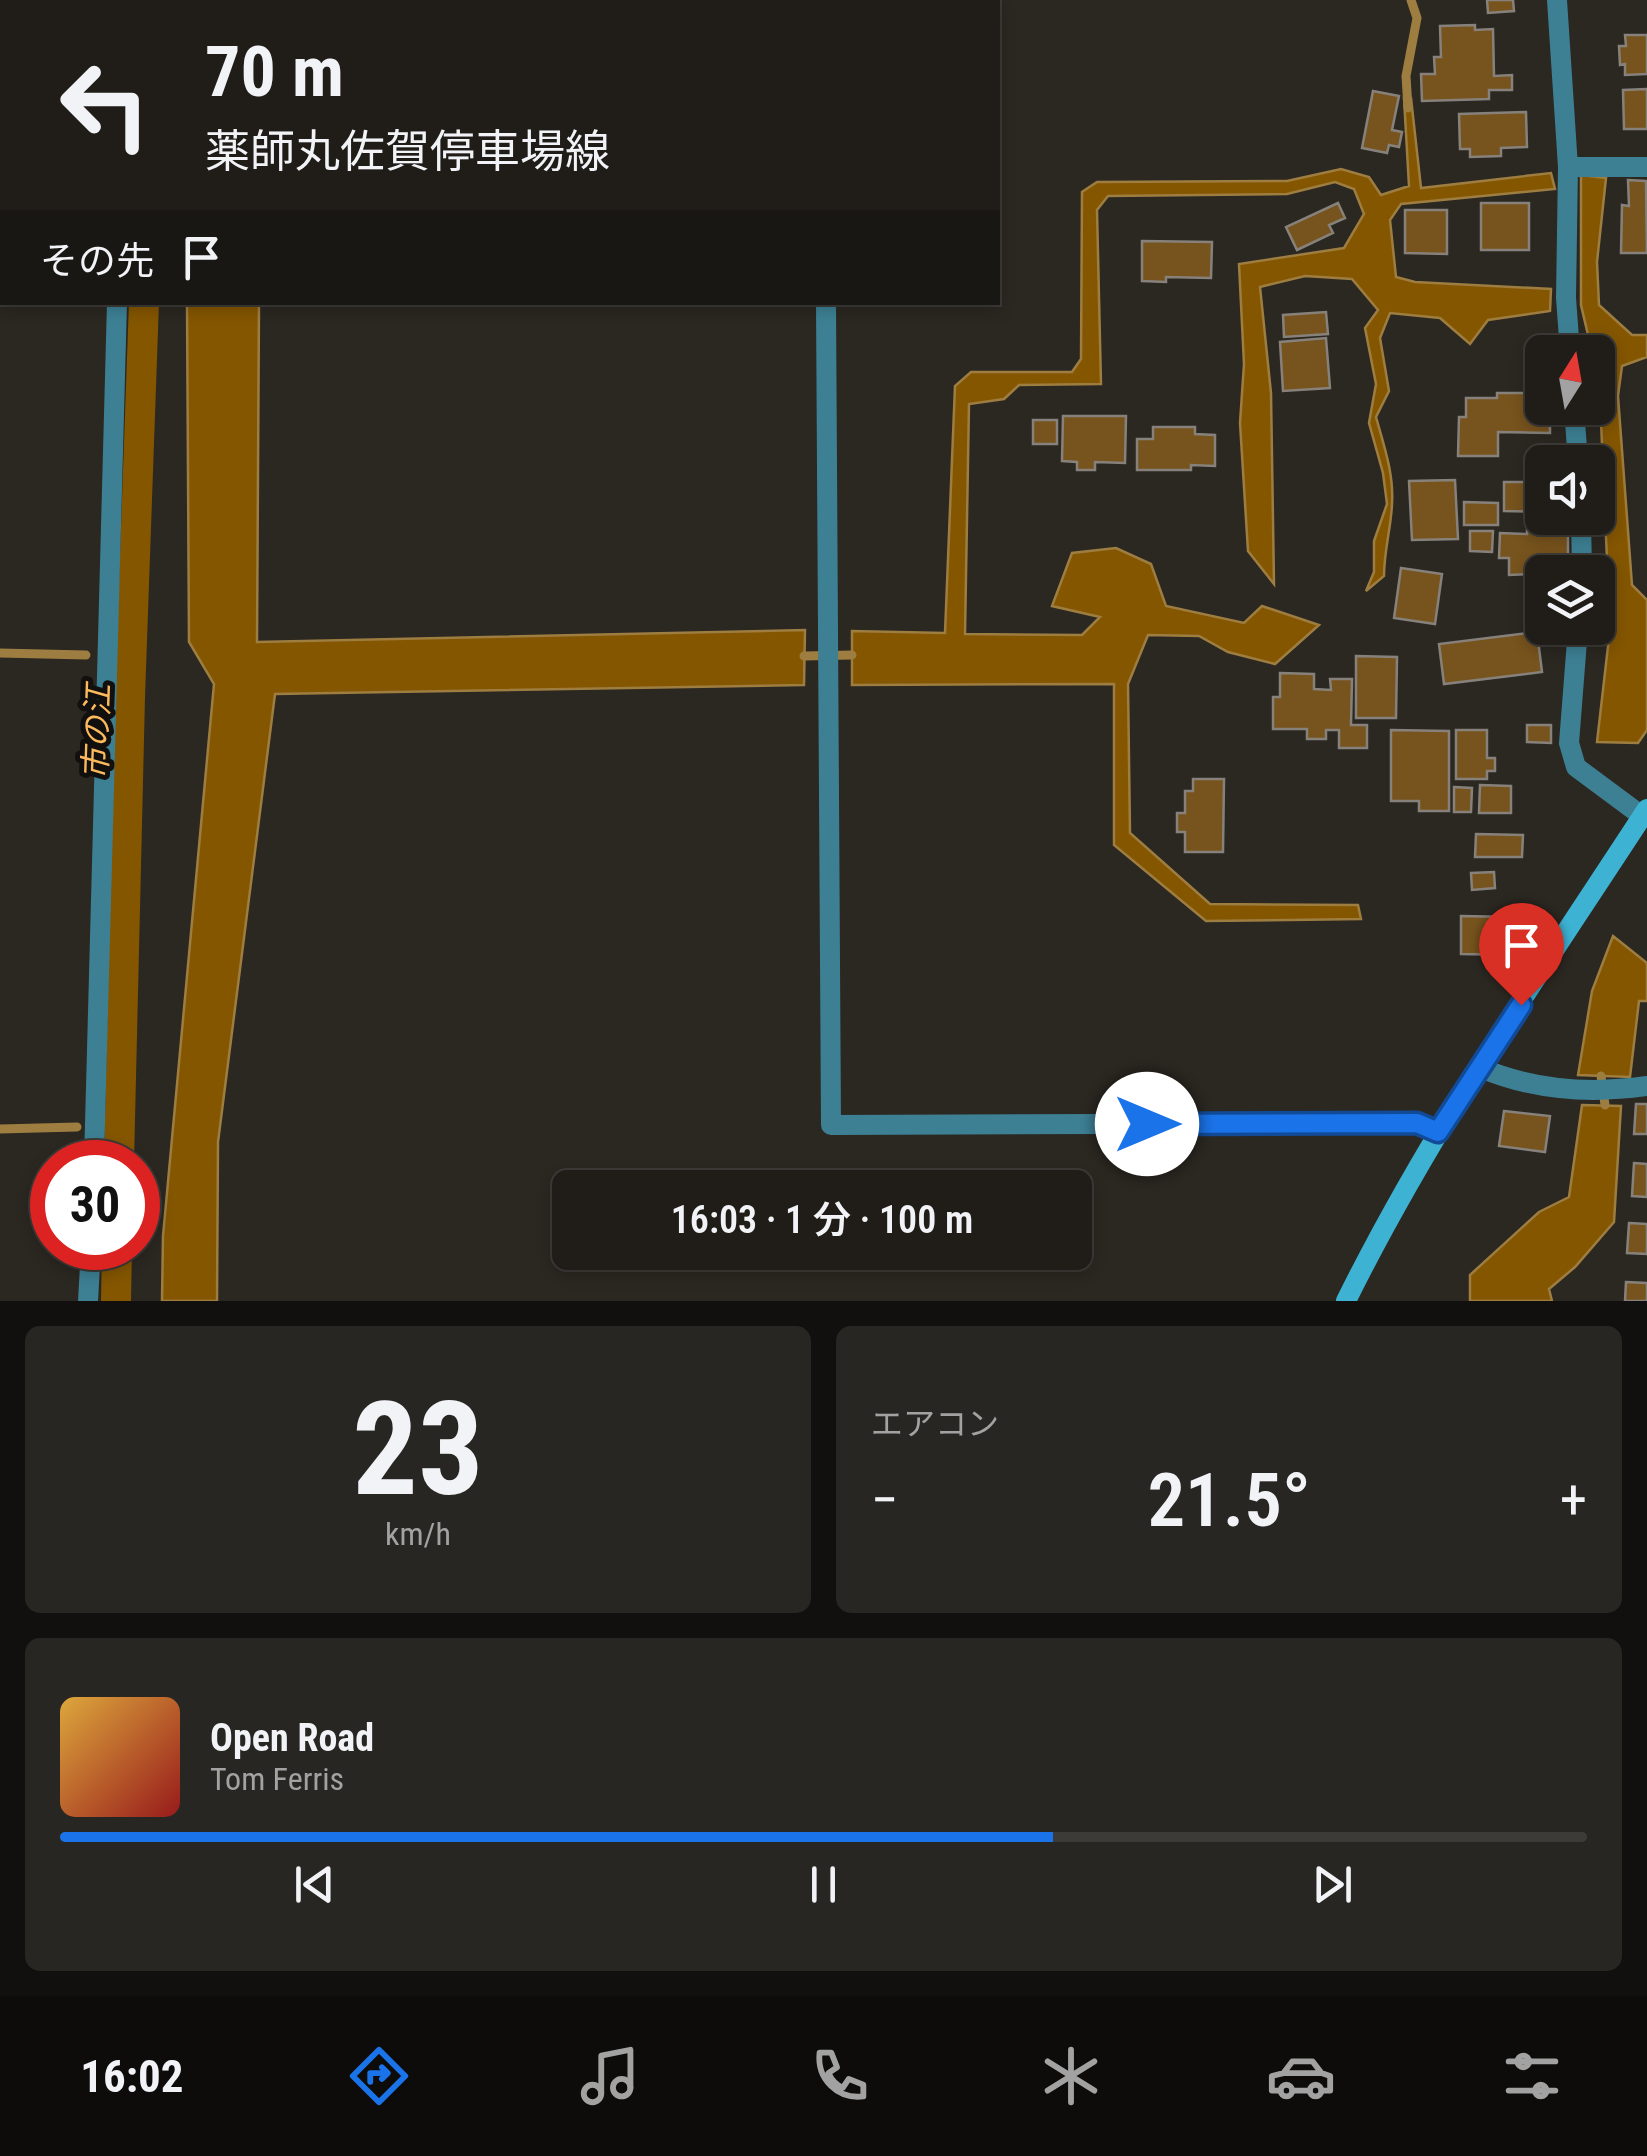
<!DOCTYPE html>
<html lang="ja">
<meta charset="utf-8">
<style>
:root{--surface:#201d19;--page:#282622;--text:#f1f3f6;--muted:#a2a2a2;--line:#3d3b38;--accent:#1a73e8}
body{margin:0;font-family:"Roboto Condensed","Noto Sans JP",sans-serif;background:var(--page);color:var(--text);height:100vh;display:flex;flex-direction:column;font-size:38px;white-space:nowrap}
*{box-sizing:border-box;margin:0}
p{font-size:32px;color:var(--muted)}
.icon{flex:none;width:55px;height:55px;fill:none;stroke:currentColor;stroke-width:2;stroke-linecap:round;stroke-linejoin:round}
.map{position:relative;height:1301px;overflow:hidden}
.details{display:flex;flex-direction:column;gap:25px;padding:25px;background:#12100e;flex:1}
.details>*{flex:none}
.top-card{position:absolute;left:0px;top:0px;width:1000px;height:305px;box-shadow:0 5px 15px #0003,0 0 0 2px var(--line);background:#201d19;color:var(--text);overflow:hidden}
.needle{width:65px;rotate:11deg}
.controls{position:absolute;left:1525px;top:335px;display:grid;gap:20px}
.controls a{display:grid;place-items:center;width:90px;height:90px;border-radius:15px;background:var(--surface);box-shadow:0 5px 15px #0003,0 0 0 2px var(--line);font-size:50px}
.speed{position:absolute;left:30px;top:1140px;display:flex;gap:20px;font-size:50px;font-weight:700;text-align:center}
.speed>*{display:grid;place-content:center;width:130px;height:130px;border-radius:50%;background:var(--surface);box-shadow:0 5px 15px #0003,0 0 0 2px var(--line);line-height:1}
.speed .limit{border:15px solid #d22;background:#fff;color:#111}
.pin{position:absolute;display:grid;place-items:center;width:85px;height:85px;color:#fff;margin:-102px -42px;border-radius:50% 50% 50% 0;rotate:-45deg;box-shadow:0 0 10px #0007}
.pin .icon{rotate:45deg}
.me{position:absolute;width:110px;margin:-55px;rotate:90deg;stroke-linejoin:round;filter:drop-shadow(0 0 8px #0008)}
.turn{display:flex;align-items:center;gap:35px;height:210px;padding:0 40px;font-size:45px}
.turn .icon{width:130px;height:130px;stroke-width:2.5}
.turn b{display:block;font-size:70px;line-height:85px}
.then{display:flex;align-items:center;height:95px;padding:0 40px;background:#0003;gap:20px;font-size:38px}
.big{font-size:75px;font-weight:600;line-height:1.1}
.details .tile{flex:1;display:flex;flex-direction:column;justify-content:center;gap:15px;min-width:0;padding:0 35px;border-radius:15px;background:var(--page)}
.details .dial{align-items:center;gap:0}
.dial b{font-size:130px;line-height:1}
.song{display:flex;align-items:center;gap:30px}
.cover{width:120px;height:120px;border-radius:15px;background:linear-gradient(135deg,hsl(40 70% 55%),hsl(0 70% 35%))}
.played{height:10px;border-radius:5px;background:linear-gradient(90deg,var(--accent) 65%,var(--line) 65%)}
.keys{display:flex;justify-content:space-around;direction:ltr}
.heat{display:flex;justify-content:space-between;align-items:center;font-size:55px;direction:ltr}
.details .tiles{flex:1;display:grid;gap:25px;grid-template-columns:1fr 1fr}
.tile:last-child{grid-column:span 2}
.trip{position:absolute;left:552px;top:1170px;width:540px;height:100px;border-radius:15px;background:var(--surface);box-shadow:0 5px 15px #0003,0 0 0 2px var(--line);font-weight:600;line-height:100px;text-align:center}
.menu{display:flex;height:160px;justify-content:space-around;align-items:center;background:#0d0c0a;color:var(--muted)}
.menu .icon{width:70px;height:70px}
.menu .current{color:var(--accent)}
.menu b{font-size:45px;color:var(--text)}
.map>svg:first-child{display:block}
</style>
<div class="map">
<svg width="1647" height="1301" viewBox="0 0 1647 1301">
<rect width="100%" height="100%" fill="#2b2721"/>
<!-- water -->
<path fill="#845600" stroke="#9e7d40" stroke-width="2.5" d="M1404,98H1411L1421,188L1551,173L1555,189L1401,204L1390,220L1396,277L1415,282L1551,289L1550,311L1488,320L1470,344L1440,318L1390,313L1380,338L1389,391L1376,417C1384,446 1394,474 1392,504C1391,528 1384,551 1384,576L1366,591L1374,572V541L1387,504L1383,473L1369,423L1376,384L1365,328L1378,310L1352,279L1305,276L1260,287L1271,393L1274,584L1248,551L1240,423L1244,364L1239,264L1344,248L1364,214L1354,189L1335,182L1287,194L1108,196L1097,210L1101,384L1019,385L1004,399L969,404L965,634L1082,635L1100,617L1052,606L1072,553L1116,548L1151,564L1166,606L1244,623L1262,606L1319,625L1275,664L1228,652L1199,636L1148,635L1128,684L1130,833L1210,904L1358,905L1361,919L1206,921L1114,845V684L852,685V631L945,633L955,386L971,372H1072L1081,359L1082,192L1097,182L1287,181L1341,169L1369,177L1381,195L1409,186Z
M1581,175L1606,178L1597,262L1599,305L1632,335H1647V357L1622,366L1618,396L1632,585L1647,600V730L1638,743L1597,742L1610,629L1598,352H1592L1581,305Z
M187,303H259L257,642L805,630L804,685L275,694L218,1142L217,1301H162L163,1236L214,684L189,642Z
M1613,936L1647,963V1001H1639L1630,1077L1578,1075L1592,991Z
M1582,1105L1621,1106L1614,1222L1575,1267L1549,1289L1552,1301H1470V1275L1539,1212L1569,1197Z"/>
<g fill="none" stroke-linecap="round" stroke-linejoin="round">
<!-- stream -->
<path stroke="#9e7d40" stroke-width="9" d="M1408,108L1406,76L1417,18L1411,0
M0,176H2
M0,653L86,655
M116,654H131
M804,656L852,655
M1601,1076L1605,1105
M0,1129L77,1127"/>
<!-- canal -->
<path stroke="#845600" stroke-width="30" d="M155,2V0
M119,1162L130,697L144,302
M116,1301L117,1248"/>
</g>
<!-- building -->
<path fill="#77531d" stroke="#87817b" stroke-width="2.5" d="M1487,0H1513L1514,11L1488,13Z
M1475,25V30L1493,29L1494,76L1512,75V90H1489V99L1422,101L1421,74H1435L1434,57H1441L1440,26Z
M1625,35H1647V74L1625,75V64L1620,65L1619,46H1626Z
M1647,89V129H1624L1623,90Z
M1373,91L1399,96L1392,130L1402,132L1399,147L1389,145L1387,153L1362,148Z
M1526,112L1527,147L1501,148V156L1470,157V149H1460L1459,114Z
M1628,180L1646,181L1647,253H1621L1622,205L1629,206Z
M1338,203L1345,218L1329,225L1333,233L1297,250L1286,227Z
M1481,203H1529V250H1481Z
M1405,210H1447V254L1405,253Z
M1142,241L1212,242L1211,278L1166,277V282L1142,281Z
M1326,312L1328,334L1284,337L1283,315Z
M1326,338L1330,388L1283,391L1280,342Z
M1497,393H1542V408H1550V433L1498,432V456H1458L1459,417H1466V398H1497Z
M1063,416H1126L1125,463L1095,462V470H1077V462L1062,461Z
M1033,420H1057V444H1033Z
M1153,427H1195V434L1215,435V466L1191,465V470H1137V439H1153Z
M1455,480L1458,539L1412,540L1409,481Z
M1504,482H1542V512L1504,511Z
M1464,502L1498,503V525H1464Z
M1527,525H1557V534H1568V572L1509,575V558H1499L1500,533L1527,534Z
M1470,531H1493L1492,552L1470,551Z
M1401,568L1442,574L1435,624L1394,618Z
M1537,632L1542,672L1444,684L1439,644Z
M1356,656L1397,657L1396,718H1356Z
M1280,673L1314,674V689L1331,690L1330,679H1352L1351,725H1367V748H1339V730H1326V739H1307V729H1273V697H1280Z
M1527,725H1551V743L1527,742Z
M1391,730L1449,731V811H1419V801H1391Z
M1456,730H1487V758H1495V771H1487V779H1456Z
M1193,779H1224L1223,852H1185V832H1177V813H1185V791H1193Z
M1480,785L1511,786V813H1479Z
M1454,787L1472,788L1471,812H1454Z
M1476,834L1523,835L1522,857H1475Z
M1494,872L1495,888L1472,890L1471,873Z
M1461,916L1512,917V955L1461,954Z
M1636,1104H1647V1134H1634Z
M1504,1111L1550,1116L1545,1152L1499,1146Z
M1634,1163L1647,1164V1197L1632,1196Z
M1629,1223L1647,1224V1254L1627,1253Z
M1626,1282L1647,1283V1301H1625Z"/>
<g fill="none" stroke-linecap="round" stroke-linejoin="round">
<!-- street -->
<path stroke="#3d8094" stroke-width="20" d="M825,0V2
M1557,0L1568,167L1566,298L1570,352
M128,2V0
M1568,167H1647
M826,302L831,1125L1417,1123L1438,1132
M1574,408L1578,462
M1581,518L1582,572
M1578,628L1569,743L1576,767L1642,816
M1481,1068C1533,1090 1591,1094 1647,1086
M94,1162L117,302
M88,1301L91,1248"/>
<!-- secondary -->
<path stroke="#3db2d3" stroke-width="20" d="M1346,1301C1431,1129 1542,970 1647,809"/>
</g>
<g fill="none" stroke-linecap="round" stroke-linejoin="round">
<!-- route casing -->
<g stroke="#114b97" stroke-width="25">
<path id="route" d="M1147,1124L1417,1123L1438,1132L1521,1005"/>
</g>
<!-- route -->
<use href="#route" stroke="#1a73e8" stroke-width="18"/>
</g>
<g text-anchor="middle" dominant-baseline="central" stroke-width="10" stroke-linejoin="round" paint-order="stroke">
<!-- water labels -->
<g font-size="32" font-style="italic" fill="#fdba5c" stroke="#12100e">
<text transform="translate(97 732) rotate(-88)">市の江</text>
</g>
</g>
</svg>
<div class="controls">
<a><svg class="needle" viewBox="-14 -14 28 28"><path d="M0-13l5 13h-10z" fill="#e53935"/><path d="M0 13l5-13h-10z" fill="#a2a2a2"/></svg></a>
<a><svg class="icon" aria-label="sound" viewBox="0 0 24 24"><path d="M4 9h4l5-4v14l-5-4H4zM17 9q2 3 0 6"/></svg></a>
<a><svg class="icon" aria-label="layers" viewBox="0 0 24 24"><path d="M12 4l9 5-9 5-9-5zM3 14l9 5 9-5"/></svg></a>
</div>
<div class="speed"><div class="limit">30</div></div>
<div class="pin" style="left:1521px;top:1005px;background:#d93025"><svg class="icon" aria-label="arrive" viewBox="0 0 24 24"><path d="M6 21V4h12l-3 4 3 4H6"/></svg></div>
<svg class="me" style="left:1147px;top:1124px" viewBox="-20 -20 40 40"><circle r="19" fill="#fff"/><path d="M0-13L10 11 0 6-10 11z" fill="#1a73e8"/></svg>
<div class="trip">16:03 · 1 分 · 100 m</div>
<div class="top-card">
<div class="turn"><svg class="icon" aria-label="left" viewBox="0 0 24 24"><path d="M17 20v-9H6M10 6l-5 5 5 5"/></svg><div><b>70 m</b>薬師丸佐賀停車場線</div></div>
<div class="then">その先<svg class="icon" aria-label="arrive" viewBox="0 0 24 24"><path d="M6 21V4h12l-3 4 3 4H6"/></svg></div>
</div>
</div>
<section class="details">
<div class="tiles">
<div class="tile dial"><b>23</b><p>km/h</p></div>
<div class="tile"><p>エアコン</p>
<div class="heat"><a>−</a><b class="big">21.5°</b><a>+</a></div>
</div>
<div class="tile">
<div class="song"><i class="cover"></i><div><b>Open Road</b><p>Tom Ferris</p></div></div>
<div class="played"></div>
<div class="keys"><svg class="icon" aria-label="previous" viewBox="0 0 24 24"><path d="M18 5L8 12l10 7zM5 5v14"/></svg><svg class="icon" aria-label="pause" viewBox="0 0 24 24"><path d="M8 5v14M16 5v14"/></svg><svg class="icon" aria-label="next" viewBox="0 0 24 24"><path d="M6 5l10 7-10 7zM19 5v14"/></svg></div>
</div>
</div>
</section>
<nav class="menu">
<b>16:02</b>
<svg class="icon current" aria-label="directions" viewBox="0 0 24 24"><path d="M12 3l9 9-9 9-9-9zM9 14v-3h6M13 9l2 2-2 2"/></svg>
<svg class="icon" aria-label="music" viewBox="0 0 24 24"><path d="M9 18V5l10-2v13"/><circle cx="6" cy="18" r="3"/><circle cx="16" cy="16" r="3"/></svg>
<svg class="icon" aria-label="phone" viewBox="0 0 24 24"><path d="M5 4h4l2 5-3 2q2 4 5 5l2-3 5 2v4C11 20 4 13 5 4z"/></svg>
<svg class="icon" aria-label="climate" viewBox="0 0 24 24"><path d="M12 3v18M4 7l16 10M4 17L20 7"/></svg>
<svg class="icon" aria-label="car" viewBox="0 0 24 24"><path d="M5 17H2v-5l4-1 3-4h7l3 4 3 1v5h-3M9 17h6M6 11h13"/><circle cx="7" cy="17" r="2"/><circle cx="17" cy="17" r="2"/></svg>
<svg class="icon" aria-label="filters" viewBox="0 0 24 24"><path d="M4 7h16M4 17h16"/><circle cx="9" cy="7" r="2"/><circle cx="15" cy="17" r="2"/></svg>
</nav>
